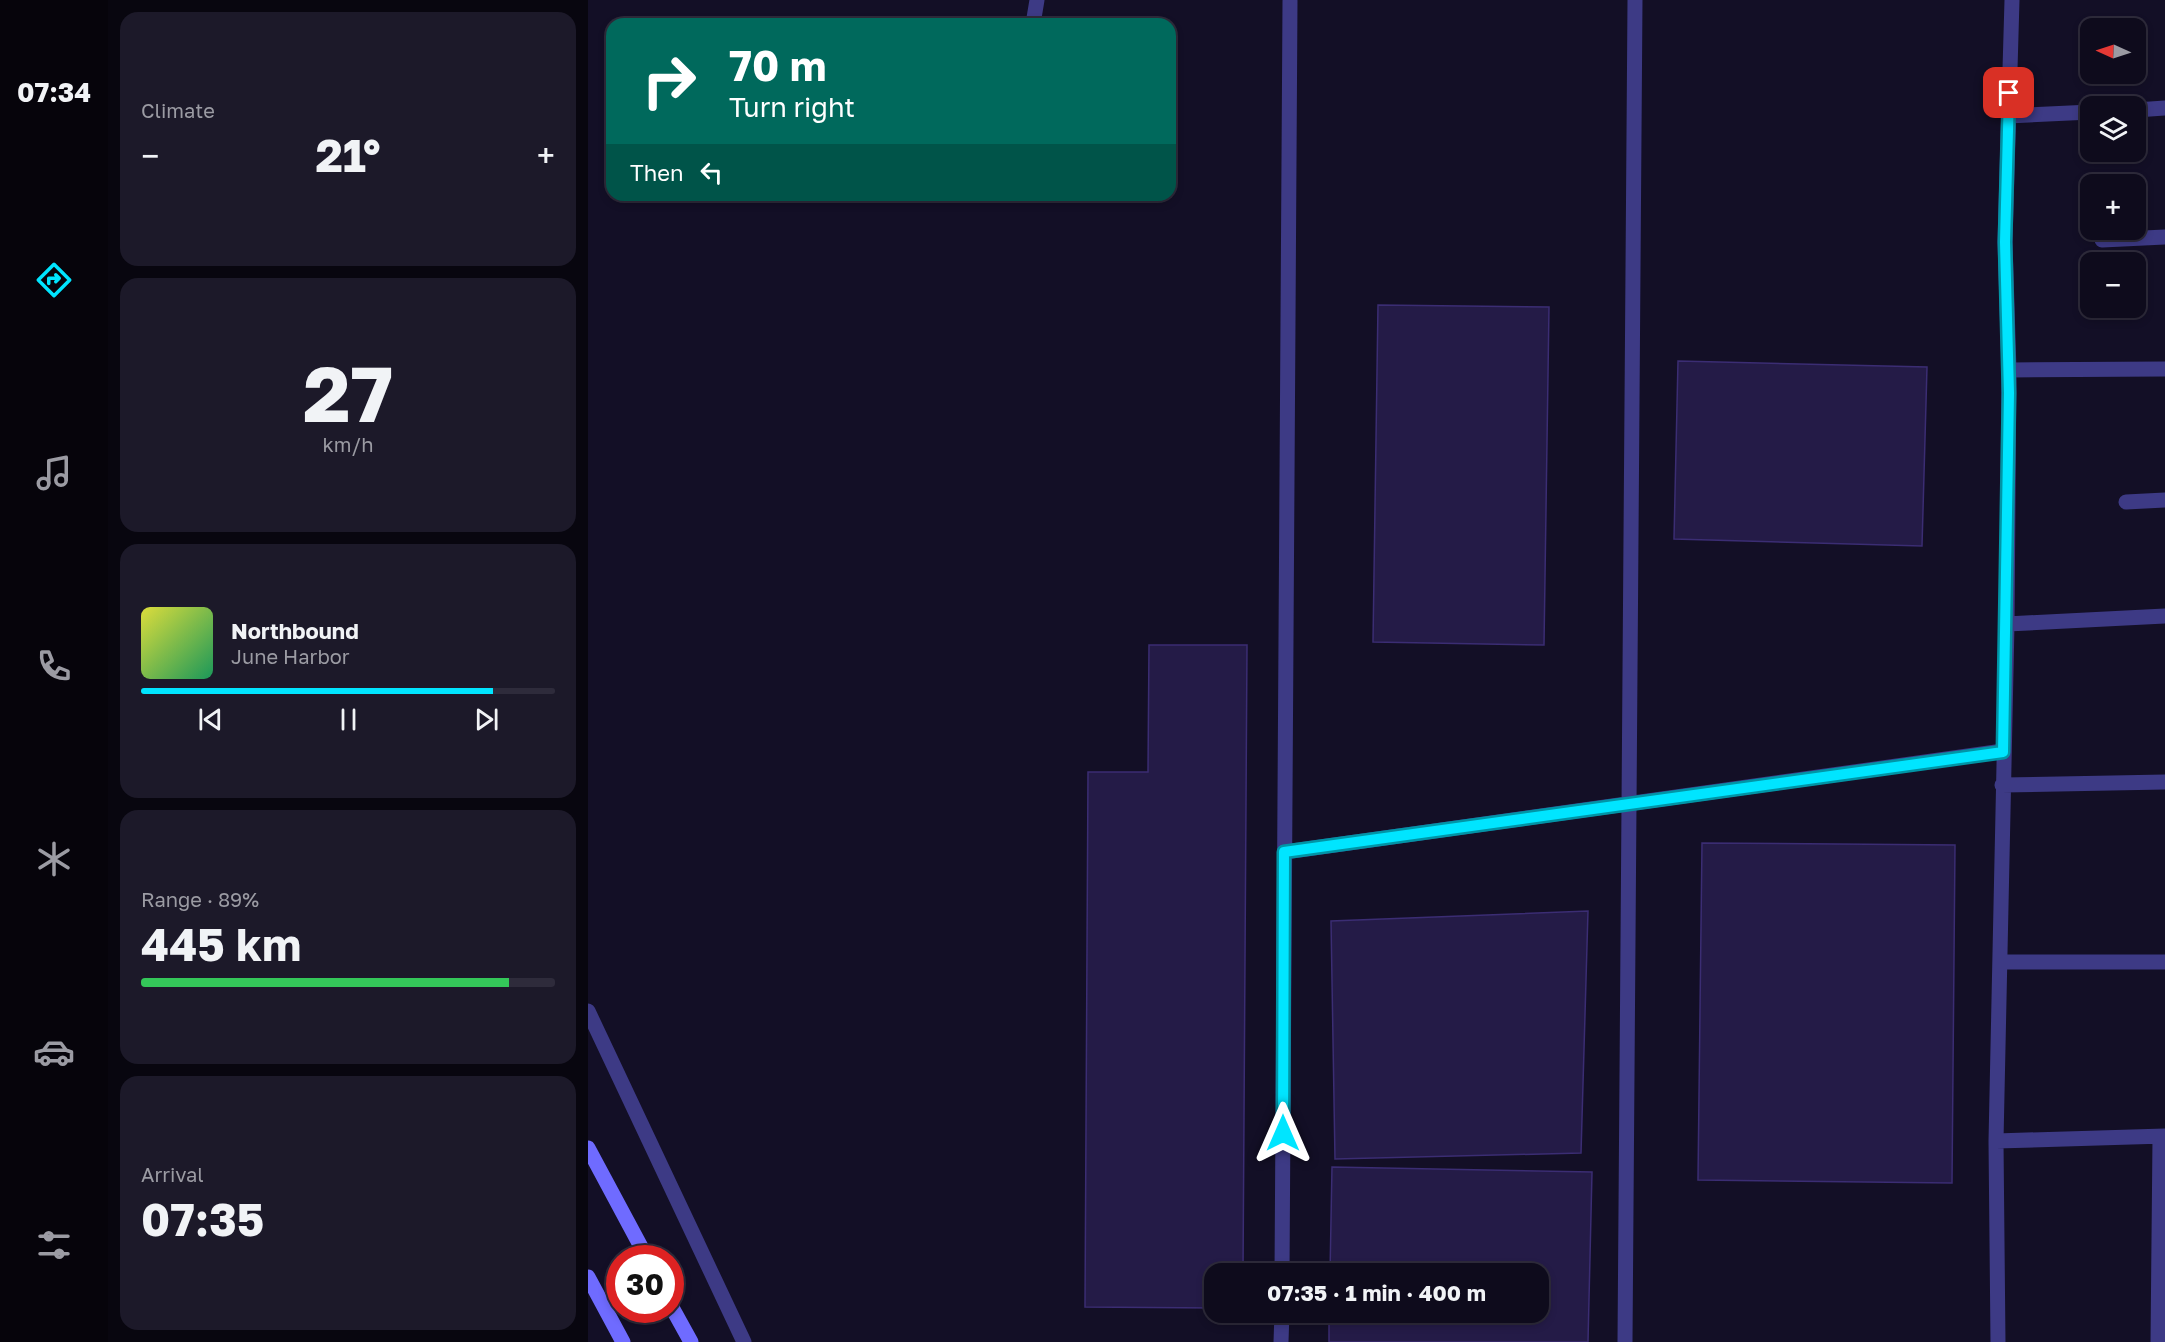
<!DOCTYPE html>
<meta charset="utf-8">
<style>
:root{--surface:#0e0b1c;--page:#1c1929;--text:#f1f3f6;--muted:#9b9ba3;--line:#2e2b3b;--accent:#00e5ff}
body{margin:0;font-family:"Golos Text",sans-serif;background:var(--page);color:var(--text);height:100vh;display:flex;flex-direction:column;font-size:22px;white-space:nowrap}
*{box-sizing:border-box;margin:0}
p{font-size:20px;color:var(--muted)}
.icon{flex:none;width:33px;height:33px;fill:none;stroke:currentColor;stroke-width:2;stroke-linecap:round;stroke-linejoin:round}
.map{position:relative;flex:1;overflow:hidden}
.side{display:flex;flex-direction:column;gap:12px;padding:12px;background:#08060f;width:480px}
.side>*{flex:none}
.banner{position:absolute;left:18px;top:18px;width:570px;height:183px;border-radius:18px;box-shadow:0 3px 9px #0003,0 0 0 2px var(--line);background:#00695c;color:#fff;overflow:hidden}
.needle{width:39px;rotate:273deg}
.controls{position:absolute;left:1492px;top:18px;display:grid;gap:12px}
.controls a{display:grid;place-items:center;width:66px;height:66px;border-radius:12px;background:var(--surface);box-shadow:0 3px 9px #0003,0 0 0 2px var(--line);font-size:30px}
.speed{position:absolute;left:18px;top:1245px;display:flex;gap:12px;font-size:30px;font-weight:700;text-align:center}
.speed>*{display:grid;place-content:center;width:78px;height:78px;border-radius:50%;background:var(--surface);box-shadow:0 3px 9px #0003,0 0 0 2px var(--line);line-height:1}
.speed .limit{border:9px solid #d22;background:#fff;color:#111}
.pin{position:absolute;display:grid;place-items:center;width:51px;height:51px;color:#fff;margin:-26px;border-radius:12px;box-shadow:0 3px 9px #0006}
.me{position:absolute;width:66px;margin:-33px;rotate:0deg;stroke-linejoin:round;filter:drop-shadow(0 0 4px #0008)}
.turn{display:flex;align-items:center;gap:21px;height:126px;padding:0 24px;font-size:27px}
.turn .icon{width:78px;height:78px;stroke-width:2.5}
.turn b{display:block;font-size:42px;line-height:51px}
.then{display:flex;align-items:center;height:57px;padding:0 24px;background:#0003;gap:12px;font-size:22px}
.big{font-size:45px;font-weight:700;line-height:1.1}
.side .widget{flex:1;display:flex;flex-direction:column;justify-content:center;gap:9px;min-width:0;padding:0 21px;border-radius:18px;background:var(--page)}
.side .dial{align-items:center;gap:0}
.dial b{font-size:78px;line-height:1}
.song{display:flex;align-items:center;gap:18px}
.cover{width:72px;height:72px;border-radius:9px;background:linear-gradient(135deg,hsl(60 70% 55%),hsl(150 70% 35%))}
.played{height:6px;border-radius:3px;background:linear-gradient(90deg,var(--accent) 85%,var(--line) 85%)}
.keys{display:flex;justify-content:space-around;direction:ltr}
.heat{display:flex;justify-content:space-between;align-items:center;font-size:33px;direction:ltr}
.charge{height:9px;border-radius:4px;background:linear-gradient(90deg,#34c759 89%,var(--line) 0)}
.trip{position:absolute;left:616px;top:1263px;width:345px;height:60px;border-radius:18px;background:var(--surface);box-shadow:0 3px 9px #0003,0 0 0 2px var(--line);font-weight:700;line-height:60px;text-align:center}
main{display:flex;flex:1;min-height:0}
.tabs{display:flex;flex-direction:column;width:108px;justify-content:space-around;align-items:center;background:#06040b;color:var(--muted)}
.tabs .icon{width:42px;height:42px}
.tabs .current{color:var(--accent)}
.tabs b{font-size:27px;color:var(--text)}
.map>svg:first-child{display:block}
</style>
<main>
<nav class="tabs">
<b>07:34</b>
<svg class="icon current" aria-label="directions" viewBox="0 0 24 24"><path d="M12 3l9 9-9 9-9-9zM9 14v-3h6M13 9l2 2-2 2"/></svg>
<svg class="icon" aria-label="music" viewBox="0 0 24 24"><path d="M9 18V5l10-2v13"/><circle cx="6" cy="18" r="3"/><circle cx="16" cy="16" r="3"/></svg>
<svg class="icon" aria-label="phone" viewBox="0 0 24 24"><path d="M5 4h4l2 5-3 2q2 4 5 5l2-3 5 2v4C11 20 4 13 5 4z"/></svg>
<svg class="icon" aria-label="climate" viewBox="0 0 24 24"><path d="M12 3v18M4 7l16 10M4 17L20 7"/></svg>
<svg class="icon" aria-label="car" viewBox="0 0 24 24"><path d="M5 17H2v-5l4-1 3-4h7l3 4 3 1v5h-3M9 17h6M6 11h13"/><circle cx="7" cy="17" r="2"/><circle cx="17" cy="17" r="2"/></svg>
<svg class="icon" aria-label="filters" viewBox="0 0 24 24"><path d="M4 7h16M4 17h16"/><circle cx="9" cy="7" r="2"/><circle cx="15" cy="17" r="2"/></svg>
</nav>
<section class="side">
<div class="widget"><p>Climate</p>
<div class="heat"><a>−</a><b class="big">21°</b><a>+</a></div>
</div>
<div class="widget dial"><b>27</b><p>km/h</p></div>
<div class="widget">
<div class="song"><i class="cover"></i><div><b>Northbound</b><p>June Harbor</p></div></div>
<div class="played"></div>
<div class="keys"><svg class="icon" aria-label="previous" viewBox="0 0 24 24"><path d="M18 5L8 12l10 7zM5 5v14"/></svg><svg class="icon" aria-label="pause" viewBox="0 0 24 24"><path d="M8 5v14M16 5v14"/></svg><svg class="icon" aria-label="next" viewBox="0 0 24 24"><path d="M6 5l10 7-10 7zM19 5v14"/></svg></div>
</div>
<div class="widget"><p>Range · 89%</p><b class="big">445 km</b><div class="charge"></div></div>
<div class="widget"><p>Arrival</p><b class="big">07:35</b></div>
</section>
<div class="map">
<svg width="1577" height="1342" viewBox="0 0 1577 1342">
<rect width="100%" height="100%" fill="#130f26"/>
<!-- building -->
<path fill="#241b47" stroke="#3b2d73" stroke-width="1.5" d="M790,305L961,307L956,645L785,642Z
M1090,361L1339,367L1334,546L1086,539Z
M561,645H659L655,1274H627V1308L497,1307L500,772H560Z
M1114,843L1367,845L1364,1183L1110,1180Z
M1000,911L993,1153L747,1159L743,921Z
M744,1167L1004,1172L1000,1342H741V1312H951V1274H742Z"/>
<g fill="none" stroke-linecap="round" stroke-linejoin="round">
<!-- street -->
<path stroke="#3d3a85" stroke-width="15" d="M445,24L449,0
M1548,110L1577,108
M1420,116L1503,112
M1514,240L1577,237
M1421,370L1577,369
M1538,502L1577,500
M1419,624L1577,616
M1414,785L1577,782
M697,852L1415,751
M1412,962H1577
M0,1011L156,1342
M1408,1141L1577,1136
M694,1274L702,1
M693,1342L694,1312
M1037,1342L1047,0
M1410,1342L1408,1141L1419,624L1421,370L1417,242L1424,0
M1570,1342L1572,1137"/>
<!-- secondary -->
<path stroke="#6f6bff" stroke-width="15" d="M0,1148L59,1258
M0,1277L35,1342
M82,1304L103,1342"/>
</g>
<g fill="none" stroke-linecap="round" stroke-linejoin="round">
<!-- route casing -->
<g stroke="#0095a6" stroke-width="15">
<path id="route" d="M695,1133L696,852L1415,752L1421,393L1417,242L1421,93"/>
</g>
<!-- route -->
<use href="#route" stroke="#00e5ff" stroke-width="10"/>
</g>
</svg>
<div class="controls">
<a><svg class="needle" viewBox="-14 -14 28 28"><path d="M0-13l5 13h-10z" fill="#e53935"/><path d="M0 13l5-13h-10z" fill="#9b9ba3"/></svg></a>
<a><svg class="icon" aria-label="layers" viewBox="0 0 24 24"><path d="M12 4l9 5-9 5-9-5zM3 14l9 5 9-5"/></svg></a>
<a>+</a>
<a>−</a>
</div>
<div class="speed"><div class="limit">30</div></div>
<div class="pin" style="left:1421px;top:93px;background:#d93025"><svg class="icon" aria-label="arrive" viewBox="0 0 24 24"><path d="M6 21V4h12l-3 4 3 4H6"/></svg></div>
<svg class="me" style="left:695px;top:1133px" viewBox="-20 -20 40 40"><path d="M0-17L14 15 0 8-14 15z" fill="#00e5ff" stroke="#fff" stroke-width="4"/></svg>
<div class="trip">07:35 · 1 min · 400 m</div>
<div class="banner">
<div class="turn"><svg class="icon" aria-label="right" viewBox="0 0 24 24"><path d="M7 20v-9h11M14 6l5 5-5 5"/></svg><div><b>70 m</b>Turn right</div></div>
<div class="then">Then<svg class="icon" aria-label="left" viewBox="0 0 24 24"><path d="M17 20v-9H6M10 6l-5 5 5 5"/></svg></div>
</div>
</div>
</main>
